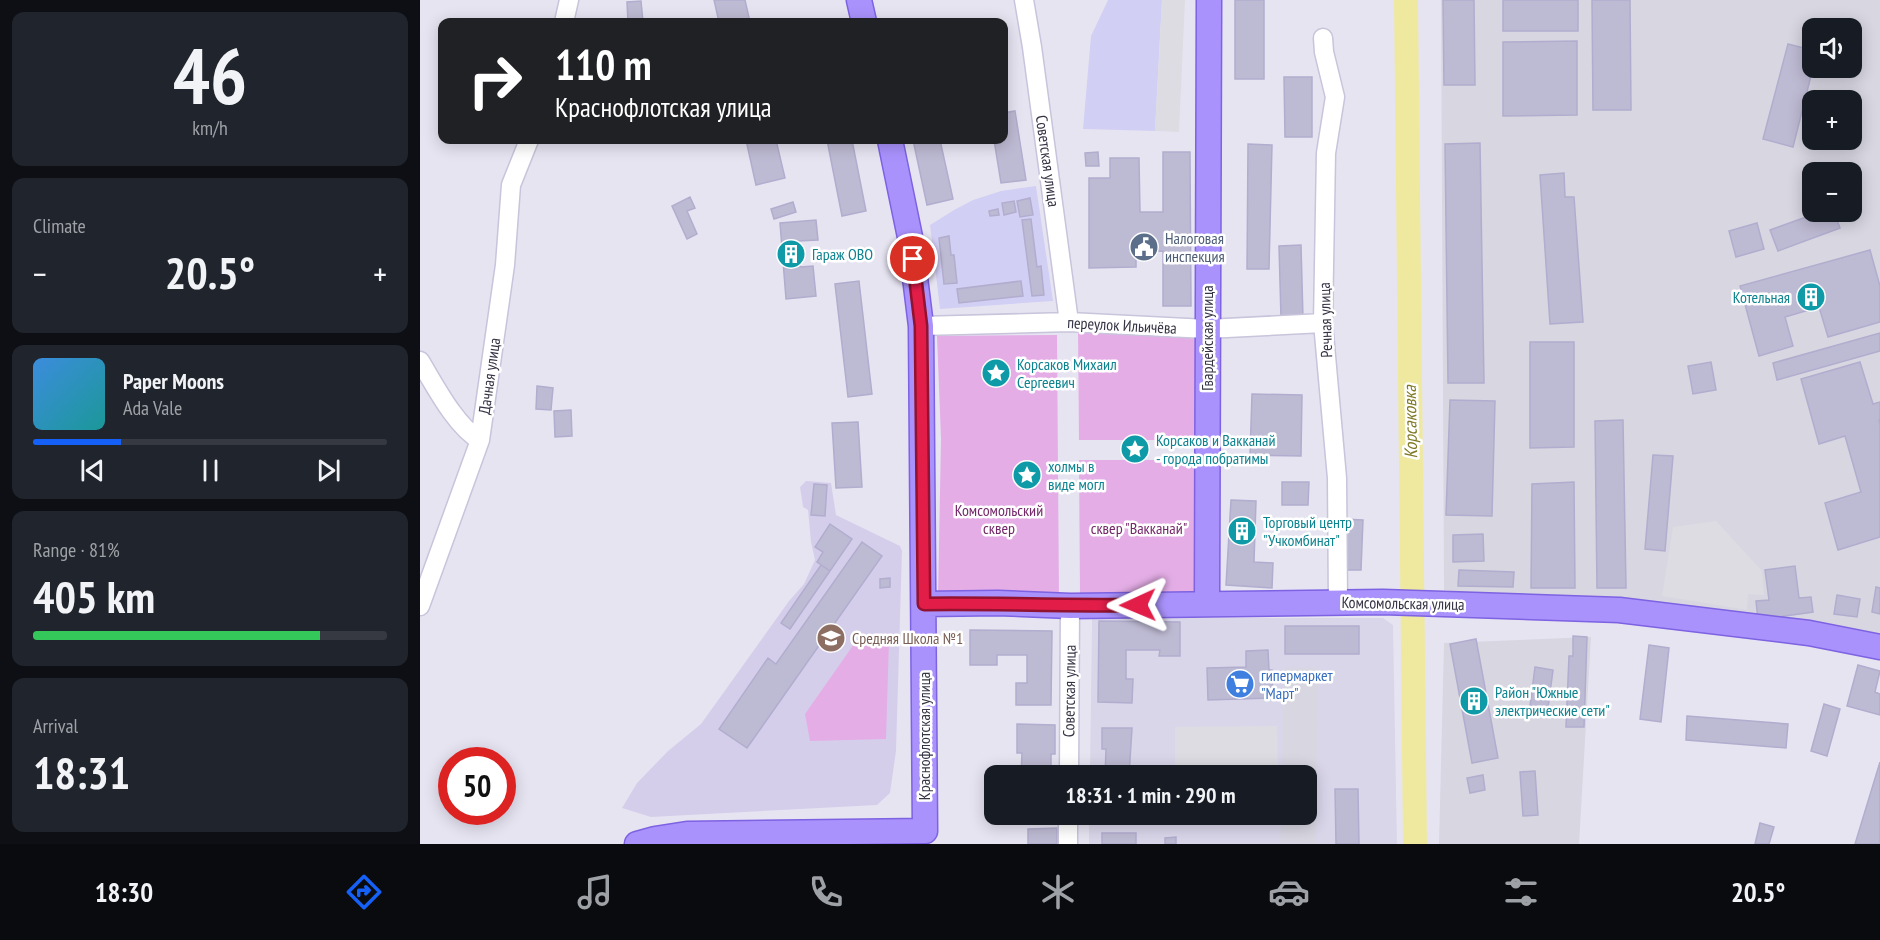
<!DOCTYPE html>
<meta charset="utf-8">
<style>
:root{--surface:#171b24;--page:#20242c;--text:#f1f3f6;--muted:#9ea1a6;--line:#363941;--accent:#1561f7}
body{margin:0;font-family:"PT Sans Narrow",sans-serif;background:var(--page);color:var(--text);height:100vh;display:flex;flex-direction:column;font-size:22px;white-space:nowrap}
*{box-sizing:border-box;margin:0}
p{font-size:20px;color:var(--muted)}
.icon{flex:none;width:33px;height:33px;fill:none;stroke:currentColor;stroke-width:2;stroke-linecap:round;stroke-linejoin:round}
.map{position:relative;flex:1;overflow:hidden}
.drawer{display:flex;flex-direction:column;gap:12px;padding:12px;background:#0d0f14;width:420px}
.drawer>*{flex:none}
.hud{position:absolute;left:18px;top:18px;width:570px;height:126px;border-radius:12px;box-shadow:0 3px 15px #0003;background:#202124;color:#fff;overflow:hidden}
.fabs{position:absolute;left:1382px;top:18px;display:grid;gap:12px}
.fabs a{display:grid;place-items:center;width:60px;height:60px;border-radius:12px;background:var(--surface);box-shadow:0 3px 15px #0003;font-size:30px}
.speed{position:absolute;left:18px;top:747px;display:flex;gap:12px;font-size:30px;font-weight:700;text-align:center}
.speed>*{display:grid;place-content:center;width:78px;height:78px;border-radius:50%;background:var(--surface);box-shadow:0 3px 15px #0003;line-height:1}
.speed .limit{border:9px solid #d22;background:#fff;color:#111}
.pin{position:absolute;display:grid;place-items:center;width:51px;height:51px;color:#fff;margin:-26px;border:3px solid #fff;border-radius:50%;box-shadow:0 2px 6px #0007}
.me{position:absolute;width:66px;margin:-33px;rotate:269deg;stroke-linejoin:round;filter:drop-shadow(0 0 4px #0008)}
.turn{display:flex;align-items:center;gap:21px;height:126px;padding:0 18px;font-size:27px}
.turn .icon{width:78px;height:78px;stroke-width:2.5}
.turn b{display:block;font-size:42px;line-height:51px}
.big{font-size:45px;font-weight:700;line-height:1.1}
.drawer .widget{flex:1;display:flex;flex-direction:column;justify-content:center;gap:9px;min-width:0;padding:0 21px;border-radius:12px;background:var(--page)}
.drawer .dial{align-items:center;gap:0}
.dial b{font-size:78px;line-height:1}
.song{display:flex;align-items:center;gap:18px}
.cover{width:72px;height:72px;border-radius:9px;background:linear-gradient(135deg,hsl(210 70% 55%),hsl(180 70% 35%))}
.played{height:6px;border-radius:3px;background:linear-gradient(90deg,var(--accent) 25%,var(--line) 25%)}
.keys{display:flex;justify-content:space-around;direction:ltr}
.heat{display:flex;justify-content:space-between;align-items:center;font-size:33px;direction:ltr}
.charge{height:9px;border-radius:4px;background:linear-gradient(90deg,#34c759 81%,var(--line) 0)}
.trip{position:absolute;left:564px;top:765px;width:333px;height:60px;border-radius:12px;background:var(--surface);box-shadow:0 3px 15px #0003;font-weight:700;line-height:60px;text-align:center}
.tab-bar{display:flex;height:96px;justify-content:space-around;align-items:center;background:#090b0e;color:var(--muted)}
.tab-bar .icon{width:42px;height:42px}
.tab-bar .on{color:var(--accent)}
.tab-bar b{font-size:27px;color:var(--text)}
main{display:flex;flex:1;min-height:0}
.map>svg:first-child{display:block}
</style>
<main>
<section class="drawer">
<div class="widget dial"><b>46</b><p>km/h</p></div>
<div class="widget"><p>Climate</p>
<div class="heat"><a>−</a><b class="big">20.5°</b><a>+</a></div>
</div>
<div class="widget">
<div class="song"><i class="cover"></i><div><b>Paper Moons</b><p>Ada Vale</p></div></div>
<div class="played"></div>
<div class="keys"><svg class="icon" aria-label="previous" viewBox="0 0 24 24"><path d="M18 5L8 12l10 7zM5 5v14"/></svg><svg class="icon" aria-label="pause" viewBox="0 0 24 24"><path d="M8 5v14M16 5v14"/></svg><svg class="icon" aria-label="next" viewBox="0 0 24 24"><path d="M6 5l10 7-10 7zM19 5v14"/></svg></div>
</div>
<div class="widget"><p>Range · 81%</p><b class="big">405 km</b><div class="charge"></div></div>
<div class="widget"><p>Arrival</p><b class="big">18:31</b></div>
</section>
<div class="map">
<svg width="1460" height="844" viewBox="0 0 1460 844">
<rect width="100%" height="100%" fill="#e7e4f2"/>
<!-- residential -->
<path fill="#dad6ea" d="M672,618H963L973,625L977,844H669V814H886V776L670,775Z"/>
<!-- commercial -->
<path fill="#d2cff4" d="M688,0H742L735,131L663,129L671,36Z
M616,186L633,301L520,309L510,225L534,210L553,200L581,191Z"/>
<!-- industrial -->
<path fill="#d7d6e1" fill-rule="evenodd" d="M1021,0H1460V649L1304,623L1024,590ZM1392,28H1431V68H1392ZM1392,100H1431V140H1392ZM1392,172H1431V212H1392Z
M1171,637L1159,844H1019L1024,643Z
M865,668H898L896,844L860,843L861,815L886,814V776L862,775Z"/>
<!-- education -->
<path fill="#d5ceeb" d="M386,481L411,483L416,515L480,546L482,551L476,751L470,793L457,805L231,817L202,808L217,783L248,751L281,724L369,601L384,584L395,560L391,542L388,510L383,507L380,487Z"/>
<!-- green -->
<path fill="#e4ade6" d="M658,330L779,333V440H659Z
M637,335L639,599H518L521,439L517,336Z
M659,460H778V597L660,595Z
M441,634L469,640L466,739L390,741L385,714Z"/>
<!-- parking -->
<path fill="#dddce2" d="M742,0H765L759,132L735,131Z
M1296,521L1342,571L1344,595L1328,594L1327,610L1242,596L1253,527Z
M857,726L858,775H755V727Z
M755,814L858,815V821L755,820Z"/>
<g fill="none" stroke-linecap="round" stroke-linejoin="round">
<!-- river -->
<path stroke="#efe9a0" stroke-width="24" d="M986,0L995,844"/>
</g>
<!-- building -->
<path fill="#bdbad3" stroke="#b1adce" stroke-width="1.5" d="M294,0H325L330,22H299Z
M815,0H844V79H815Z
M1023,0H1054L1055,85H1024Z
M1083,0H1158V31H1083Z
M1172,0H1210L1211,110H1173Z
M221,1L223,22H208L207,2Z
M1157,41V115L1083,116V42Z
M1368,44L1392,50L1393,68L1373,147L1343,139Z
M864,77H892V137H865Z
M595,111L606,180L581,183L574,140H584V113Z
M326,140H356L365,178L336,185Z
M407,140H432L446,211L422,216Z
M493,140H520L533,199L507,205Z
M1060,143L1064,383H1028L1025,144Z
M828,144L852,145L849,269H827Z
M678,152L679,166H666L665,153Z
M743,152H770L771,306H743V251L716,252V267L669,268V178H690V158H719L720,212H743Z
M1144,173L1145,197H1154L1163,322L1130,324L1120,175Z
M270,197L275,208L267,211L277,234L267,239L252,206Z
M610,198L613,215L600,217L597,201Z
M594,201L596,212L584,215L582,203Z
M373,202L376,212L354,219L351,209Z
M578,209L579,215L570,216L569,211Z
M1400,212H1414L1420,228L1358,251L1350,230Z
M611,219L617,267L621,266L624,295L612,296L602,220Z
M396,220L398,240L378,241L380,267L393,266L396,296L366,299L360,223Z
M1337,223L1344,249L1316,257L1309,231Z
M529,236L531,255H534L537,283L524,284L519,238Z
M881,245L883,318H861L859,246Z
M1450,250L1460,286V322L1408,337L1399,307L1365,317L1373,346L1339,356L1320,286Z
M439,281L452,394L428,397L415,284Z
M601,281L603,296L539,303L537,289Z
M1460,333V351L1357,380L1353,363Z
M1110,342H1154V447L1110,448Z
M1291,362L1296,390L1273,394L1268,366Z
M1440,362L1453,404L1460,402V420H1459L1460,425V537L1418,550L1405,503L1441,492L1425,436L1399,444L1381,379Z
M117,386L133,388L131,410L116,409Z
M832,394L882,395L881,456L830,455Z
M1030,400L1075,401L1072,516L1026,515Z
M151,410L152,436L135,437L134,411Z
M1203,420L1206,588H1177L1175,421Z
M438,422L442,487L416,488L412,423Z
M1233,455L1253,456L1245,551L1225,549Z
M862,482H889L888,505H862Z
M1154,482L1155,588H1111L1112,484Z
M394,484L407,485L405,516L391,515Z
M811,500L836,501L834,562L853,563L852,588L806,585Z
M923,519L943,520L941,570H922Z
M410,524L432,539L410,571L397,562L403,552L395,547Z
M1063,534L1064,561L1033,562V535Z
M442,542L462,556L327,748L299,729L348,658L356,664Z
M401,565L410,571L370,629L361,623Z
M1375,566L1379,598L1391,597L1393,612L1338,620L1336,601L1349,600L1345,570Z
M1039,570L1094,572L1093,587L1038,586Z
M470,578V587L460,588V579Z
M1456,587L1460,588V614L1452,612Z
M1417,595L1440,599L1437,617L1414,614Z
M679,621L760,622V656H739L740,650H706V679H713L712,703L678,702Z
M865,626H939V654H865Z
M550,630L632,631L631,705H596V683H607V655H577V665H550Z
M1153,636L1167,637L1164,727H1146L1149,656H1153Z
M1056,639L1078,758L1052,763L1030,644Z
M1229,645L1249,648L1241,722L1220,719Z
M848,650L849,670H852L853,698L788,700L787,668L826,667V651Z
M1438,665L1460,671L1455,692L1460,694V715L1427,706Z
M1115,667L1133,670L1128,708L1110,706Z
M1404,704L1420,709L1407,756L1391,751Z
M1267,716L1368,724L1366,748L1266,740Z
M597,724L635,725V754H631V776H601L602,753H597Z
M682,728H712L709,776H685L686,749H682Z
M1460,762V844H1435Z
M1115,771L1118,815L1103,816L1100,772Z
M1063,775L1065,790L1050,793L1047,778Z
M915,789H938L939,844H916Z
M1340,823L1354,827L1349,844H1335Z
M637,828V844H608V829Z
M682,833H716V844H682Z
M756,837V844H745V838Z"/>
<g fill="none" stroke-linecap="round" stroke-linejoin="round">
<!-- minor casing -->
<g stroke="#c8c4db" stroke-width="21">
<path id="minor" d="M604,0L612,47L649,322
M144,22L149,0
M903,38L904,52L915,97L906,153L903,323L917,478L918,603
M501,326L649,322L787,329L903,323
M0,361C14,384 36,427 60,440
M0,606L60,440L85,265L91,185L109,140
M649,776L650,606
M648,844V814"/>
</g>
<!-- major casing -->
<g stroke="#7d62e2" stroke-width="27">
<path id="major" d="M439,0L444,22
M470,140L490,237L501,326L505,831
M504,604L578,603L650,606L963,602L1199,610L1389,633L1460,647
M787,604L789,0
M217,844L235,839L267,834L505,831"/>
</g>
<!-- minor -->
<use href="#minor" stroke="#fff" stroke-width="18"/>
<!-- major -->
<use href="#major" stroke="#aa92fd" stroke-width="24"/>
</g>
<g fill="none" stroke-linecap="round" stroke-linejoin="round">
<!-- route casing -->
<g stroke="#92132f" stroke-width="15">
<path id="route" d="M493,259L501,326L504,604C575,603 647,606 718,605"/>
</g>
<!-- route -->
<use href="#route" stroke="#e11d48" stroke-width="10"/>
</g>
<!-- icons -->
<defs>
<g id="civic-disc" transform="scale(1.5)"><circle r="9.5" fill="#5c6f8a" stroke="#fff"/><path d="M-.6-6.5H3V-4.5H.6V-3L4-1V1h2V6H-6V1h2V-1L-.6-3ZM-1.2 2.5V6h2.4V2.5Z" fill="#fff"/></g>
<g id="building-disc" transform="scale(1.5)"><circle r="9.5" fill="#0f9aa8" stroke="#fff"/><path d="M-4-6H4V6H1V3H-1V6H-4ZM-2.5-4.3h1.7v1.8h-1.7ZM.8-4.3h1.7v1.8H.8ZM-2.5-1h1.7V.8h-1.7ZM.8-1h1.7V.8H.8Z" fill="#fff"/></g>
<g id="sight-disc" transform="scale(1.5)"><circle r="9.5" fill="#0f9aa8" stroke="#fff"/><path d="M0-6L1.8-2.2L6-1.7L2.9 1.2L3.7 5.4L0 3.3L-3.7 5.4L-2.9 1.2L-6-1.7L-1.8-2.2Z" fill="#fff"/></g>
<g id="school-disc" transform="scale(1.5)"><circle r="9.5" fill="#8d6e63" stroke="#fff"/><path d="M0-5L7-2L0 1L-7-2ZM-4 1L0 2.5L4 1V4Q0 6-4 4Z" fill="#fff"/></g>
<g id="supermarket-disc" transform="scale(1.5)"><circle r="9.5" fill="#3f7fe0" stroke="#fff"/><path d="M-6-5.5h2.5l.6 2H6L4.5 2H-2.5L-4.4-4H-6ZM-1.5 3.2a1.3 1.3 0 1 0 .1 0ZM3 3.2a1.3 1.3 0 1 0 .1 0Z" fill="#fff"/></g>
</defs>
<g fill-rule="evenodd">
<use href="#civic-disc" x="724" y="247"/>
<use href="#building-disc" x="371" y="254"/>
<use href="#building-disc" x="1391" y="297"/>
<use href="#sight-disc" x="576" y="373"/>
<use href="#sight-disc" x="715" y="449"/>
<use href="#sight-disc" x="607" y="475"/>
<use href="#building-disc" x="822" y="531"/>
<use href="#school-disc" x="411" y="638"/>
<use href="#supermarket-disc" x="820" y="684"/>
<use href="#building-disc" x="1054" y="701"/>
</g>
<g text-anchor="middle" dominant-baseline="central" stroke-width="5" stroke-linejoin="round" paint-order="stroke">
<!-- street labels -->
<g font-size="16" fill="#363444" stroke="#fff">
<text transform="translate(628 161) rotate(82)">Советская улица</text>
<text transform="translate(905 320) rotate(-92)">Речная улица</text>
<text transform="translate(702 325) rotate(3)">переулок Ильичёва</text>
<text transform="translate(787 338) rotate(-90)">Гвардейская улица</text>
<text transform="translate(69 376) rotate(-82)">Дачная улица</text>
<text transform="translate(983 603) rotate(1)">Комсомольская улица</text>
<text transform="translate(649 691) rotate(-89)">Советская улица</text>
<text transform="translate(504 736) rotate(-90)">Краснофлотская улица</text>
</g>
<!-- service labels -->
<g font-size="16" fill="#4e5e75" stroke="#fff" text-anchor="start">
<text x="745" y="238">Налоговая<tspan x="745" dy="18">инспекция</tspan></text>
</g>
<!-- culture labels -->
<g font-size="16" fill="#0d838f" stroke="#fff" text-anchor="start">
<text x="392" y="254">Гараж ОВО</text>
<text x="1370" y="297" text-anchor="end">Котельная</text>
<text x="597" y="364">Корсаков Михаил<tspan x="597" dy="18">Сергеевич</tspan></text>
<text x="736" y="440">Корсаков и Вакканай<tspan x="736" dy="18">- города побратимы</tspan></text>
<text x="628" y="466">холмы в<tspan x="628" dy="18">виде могл</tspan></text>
<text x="843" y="522">Торговый центр<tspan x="843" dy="18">"Учкомбинат"</tspan></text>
<text x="1075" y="692">Район "Южные<tspan x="1075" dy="18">электрические сети"</tspan></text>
</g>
<!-- park labels -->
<g font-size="16" fill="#74286a" stroke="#fff">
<text x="579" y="510">Комсомольский<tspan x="579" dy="18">сквер</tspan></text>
<text x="719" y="528">сквер "Вакканай"</text>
</g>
<!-- education labels -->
<g font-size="16" fill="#785e54" stroke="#fff" text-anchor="start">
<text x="432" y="638">Средняя Школа №1</text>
</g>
<!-- shop labels -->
<g font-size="16" fill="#366cbe" stroke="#fff" text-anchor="start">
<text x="841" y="675">гипермаркет<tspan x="841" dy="18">"Март"</tspan></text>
</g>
<!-- water labels -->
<g font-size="18" font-style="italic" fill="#7f7926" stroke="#fff">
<text transform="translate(990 422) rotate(-91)">Корсаковка</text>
</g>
</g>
</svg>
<div class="fabs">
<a><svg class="icon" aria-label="sound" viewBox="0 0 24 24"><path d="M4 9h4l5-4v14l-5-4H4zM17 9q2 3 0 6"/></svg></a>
<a>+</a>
<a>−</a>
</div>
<div class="speed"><div class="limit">50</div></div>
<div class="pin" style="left:493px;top:259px;background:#d93025"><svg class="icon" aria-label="arrive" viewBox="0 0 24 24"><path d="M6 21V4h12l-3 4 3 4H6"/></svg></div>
<svg class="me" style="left:718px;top:605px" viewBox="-20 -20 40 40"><path d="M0-17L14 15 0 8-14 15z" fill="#e11d48" stroke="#fff" stroke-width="4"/></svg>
<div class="trip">18:31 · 1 min · 290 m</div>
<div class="hud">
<div class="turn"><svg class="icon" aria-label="right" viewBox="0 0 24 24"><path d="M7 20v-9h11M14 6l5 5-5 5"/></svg><div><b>110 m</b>Краснофлотская улица</div></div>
</div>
</div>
</main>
<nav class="tab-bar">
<b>18:30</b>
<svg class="icon on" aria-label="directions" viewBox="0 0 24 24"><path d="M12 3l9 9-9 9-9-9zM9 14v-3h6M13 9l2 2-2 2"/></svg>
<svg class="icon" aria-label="music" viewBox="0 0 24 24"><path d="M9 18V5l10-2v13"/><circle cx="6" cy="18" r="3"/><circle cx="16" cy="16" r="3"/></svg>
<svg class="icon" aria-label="phone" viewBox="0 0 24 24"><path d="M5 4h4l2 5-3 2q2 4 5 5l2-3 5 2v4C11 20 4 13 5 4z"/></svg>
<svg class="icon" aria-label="climate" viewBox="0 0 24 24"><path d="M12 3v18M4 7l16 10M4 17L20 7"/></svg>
<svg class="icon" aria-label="car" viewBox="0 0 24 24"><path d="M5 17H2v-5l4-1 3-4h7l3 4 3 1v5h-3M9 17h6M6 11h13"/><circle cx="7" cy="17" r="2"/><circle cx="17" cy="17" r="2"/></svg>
<svg class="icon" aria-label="filters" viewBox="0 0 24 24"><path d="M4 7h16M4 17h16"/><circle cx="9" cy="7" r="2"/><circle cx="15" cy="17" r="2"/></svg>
<b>20.5°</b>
</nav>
